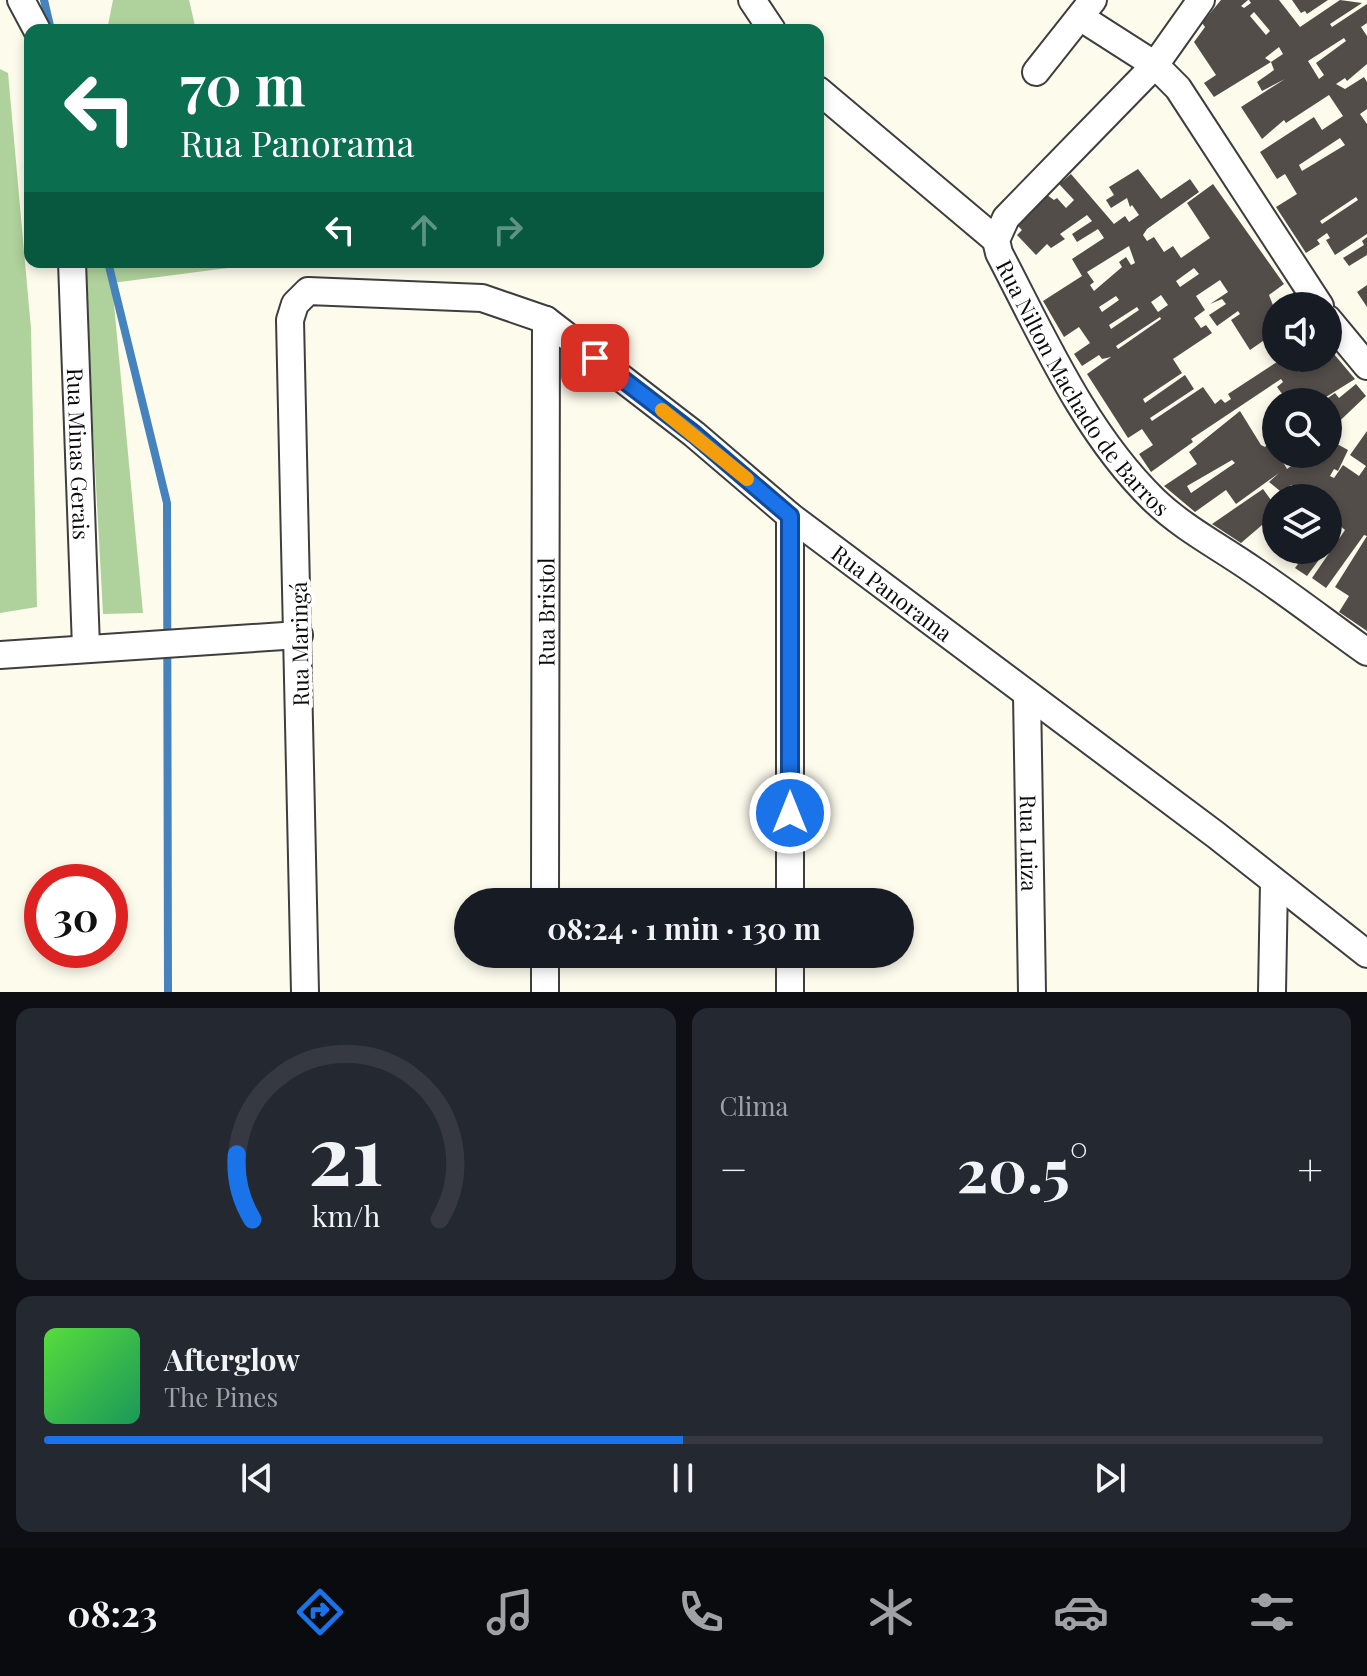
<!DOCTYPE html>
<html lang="pt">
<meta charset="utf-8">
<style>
:root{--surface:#171b24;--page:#242831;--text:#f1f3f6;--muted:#9ea1a6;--line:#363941;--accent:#1a73e8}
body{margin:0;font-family:"Playfair Display",serif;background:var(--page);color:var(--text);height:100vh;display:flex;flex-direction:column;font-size:30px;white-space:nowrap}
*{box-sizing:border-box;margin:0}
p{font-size:26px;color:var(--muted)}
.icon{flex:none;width:44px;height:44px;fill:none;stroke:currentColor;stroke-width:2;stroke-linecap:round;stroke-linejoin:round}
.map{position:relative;height:992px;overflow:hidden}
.panel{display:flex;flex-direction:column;gap:16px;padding:16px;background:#0d0f14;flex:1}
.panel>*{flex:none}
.top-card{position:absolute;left:24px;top:24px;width:800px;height:244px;border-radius:16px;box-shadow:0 4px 12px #0003;background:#0b6e4f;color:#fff;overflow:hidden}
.tools{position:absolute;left:1262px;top:292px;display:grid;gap:16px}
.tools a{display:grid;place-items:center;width:80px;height:80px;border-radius:50%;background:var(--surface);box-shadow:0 4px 12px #0003;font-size:40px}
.speed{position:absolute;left:24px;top:864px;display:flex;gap:16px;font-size:40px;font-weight:700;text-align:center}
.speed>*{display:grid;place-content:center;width:104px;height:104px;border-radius:50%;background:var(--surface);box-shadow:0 4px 12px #0003;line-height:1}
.speed .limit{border:12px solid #d22;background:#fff;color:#111}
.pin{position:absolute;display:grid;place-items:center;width:68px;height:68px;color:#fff;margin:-34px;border-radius:16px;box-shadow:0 4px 12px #0006}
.me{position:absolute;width:88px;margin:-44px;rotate:0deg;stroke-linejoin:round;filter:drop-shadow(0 0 6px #0008)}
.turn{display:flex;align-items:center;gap:28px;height:168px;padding:0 24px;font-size:36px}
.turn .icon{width:104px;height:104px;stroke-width:2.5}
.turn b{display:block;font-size:56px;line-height:68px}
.lanes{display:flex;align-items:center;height:76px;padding:0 24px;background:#0003;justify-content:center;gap:40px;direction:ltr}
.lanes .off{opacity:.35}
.big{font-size:60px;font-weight:700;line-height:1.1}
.panel .card{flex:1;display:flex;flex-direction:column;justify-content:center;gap:12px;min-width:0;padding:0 28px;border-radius:16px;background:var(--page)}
.panel .dial{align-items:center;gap:0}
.dial svg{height:208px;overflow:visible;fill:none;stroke:var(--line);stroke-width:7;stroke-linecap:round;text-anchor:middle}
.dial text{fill:var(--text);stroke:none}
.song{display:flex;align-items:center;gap:24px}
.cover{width:96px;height:96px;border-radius:12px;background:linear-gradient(135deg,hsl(110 70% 55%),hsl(150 70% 35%))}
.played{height:8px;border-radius:4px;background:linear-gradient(90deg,var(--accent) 50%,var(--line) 50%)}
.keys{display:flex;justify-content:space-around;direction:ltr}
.heat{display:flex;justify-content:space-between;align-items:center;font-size:44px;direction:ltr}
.panel .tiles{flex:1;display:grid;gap:16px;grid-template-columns:1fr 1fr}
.card:last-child{grid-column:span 2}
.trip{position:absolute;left:454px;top:888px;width:460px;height:80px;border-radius:40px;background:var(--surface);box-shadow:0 4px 12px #0003;font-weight:700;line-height:80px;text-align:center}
.dock{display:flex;height:128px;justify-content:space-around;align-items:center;background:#090b0e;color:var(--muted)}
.dock .icon{width:56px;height:56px}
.dock .on{color:var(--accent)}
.dock b{font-size:36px;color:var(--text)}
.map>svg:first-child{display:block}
</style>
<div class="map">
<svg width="1367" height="992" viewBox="0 0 1367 992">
<rect width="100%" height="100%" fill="#fdfbec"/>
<!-- forest -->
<path fill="#afd19b" d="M113,0H189L196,30H107Z
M0,69L8,73L31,329L37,607L0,613Z
M84,262H251V265L112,283L143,613L103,614Z"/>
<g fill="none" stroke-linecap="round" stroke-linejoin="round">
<!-- stream -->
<path stroke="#4683bc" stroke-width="8" d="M44,0L51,30
M108,262L167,503L168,992"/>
</g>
<!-- building -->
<path fill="#524d49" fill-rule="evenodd" d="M1221,0H1248L1241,6L1244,8L1251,3L1249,0H1279L1300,27L1340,0L1362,3L1330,24L1332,27L1367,4V23L1361,27L1367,36V64L1347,81L1345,78L1336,84L1345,89L1364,77L1367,82V109L1360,114L1367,124V234L1335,255L1326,240L1330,238L1327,233L1317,240L1320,244L1306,253L1276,207L1297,194L1285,174L1277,179L1260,152L1314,117L1322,130L1343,116L1329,95L1286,123L1284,120L1262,139L1241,107L1285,79L1262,91L1257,82L1274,70L1271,62L1214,97L1204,83L1216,75L1194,42L1205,27L1202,23ZM1254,12L1270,31L1266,35L1250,16ZM1344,38L1346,41L1316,63L1324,75L1319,79L1308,61ZM1279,47L1283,54L1271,62L1265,58ZM1340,138L1345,145L1302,171L1299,165ZM1356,197L1358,200L1322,224L1320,221Z
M1292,0H1328L1307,14L1305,11L1301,13Z
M1138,169L1161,199L1190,179L1199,192L1147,229L1143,235L1147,241L1154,237L1164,252L1173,246L1181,258L1210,238L1187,203L1213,184L1284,284L1269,295L1276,313L1264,321L1273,334L1250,350L1231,320L1240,314L1238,311L1217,326L1209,315L1226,304L1222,299L1210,304L1228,292L1220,280L1196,296L1205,310L1194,318L1201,328L1206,325L1212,333L1173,359L1182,373L1143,399L1145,403L1185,375L1194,389L1150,418L1152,421L1203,387L1215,404L1221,399L1225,403L1231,399L1228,394L1283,358H1312L1296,368L1299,372L1319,358H1328V347L1355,379L1318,402H1288L1277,387L1283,382L1281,379L1191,439L1193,442L1151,472L1139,454L1153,445L1142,429L1128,438L1087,374L1111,357L1102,359L1099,355L1082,366L1074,354L1090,343L1079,327L1064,337L1043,301L1082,276L1072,259L1104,238L1098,229L1077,242L1072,234L1092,221L1087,215L1060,234L1065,239L1051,248L1047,244L1036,255L1017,235L1022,230L1014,222L1047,195L1054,200L1057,198L1066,208L1074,200L1059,184L1071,174L1114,224L1125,216L1129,222L1139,215L1132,205L1130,207L1127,198L1111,208L1106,200L1114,195L1109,187ZM1129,246L1135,263L1131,265L1126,257L1119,262L1122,267L1094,291L1090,285L1094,282L1087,272ZM1194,268L1199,274L1180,287L1176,281ZM1161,295L1168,305L1158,312L1151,302ZM1116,296L1119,300L1102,312L1099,307ZM1137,307L1139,310L1111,329L1109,325ZM1160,317L1161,319L1118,349L1116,346Z
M1367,237V255L1349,266L1343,258L1364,245L1362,241Z
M1367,285V307L1357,292Z
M1356,384L1366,396L1328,432V402H1322L1335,393L1339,398Z
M1240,411L1261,445L1265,447L1276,434V454H1312L1320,458L1328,454L1330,440L1348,450L1338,471L1334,469L1330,476L1334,478L1343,465L1359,476L1366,466L1350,455L1367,431V631L1339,612L1349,596L1335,587L1367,536L1364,535L1326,588L1312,578L1345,530L1334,521L1340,514L1328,506V498H1314L1291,485L1285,495L1269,482L1279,473L1236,504L1226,490L1195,512L1164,486L1197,464L1189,452ZM1279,455L1295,463L1287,469ZM1232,460L1235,463L1191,493L1187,486Z
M1263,489L1276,507V513L1241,543L1212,524Z
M1285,550H1326L1307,576L1295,568L1298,564L1282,554Z"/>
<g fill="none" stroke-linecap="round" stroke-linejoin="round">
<!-- minor casing -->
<g stroke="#3e3e3e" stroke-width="30">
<g id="minor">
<path d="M21,0L37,30"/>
<path d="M752,0L772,30"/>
<path id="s1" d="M1201,0L1155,65L1006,218L996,240L999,253C1043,337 1085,433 1154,500C1183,528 1220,547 1253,570C1292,596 1329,625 1367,652"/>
<path d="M1080,17L1155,65L1178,88L1320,306"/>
<path d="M1036,72L1093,0"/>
<path d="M818,90L996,240"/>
<path id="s2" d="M72,262L86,647"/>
<path d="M1328,319L1367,366"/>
<path d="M790,516V902"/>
<path d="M0,655L299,635"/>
<path id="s3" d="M1027,695L1032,992"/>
<path id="s4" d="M545,902L546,320"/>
<path d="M545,954V992"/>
<path d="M790,954V992"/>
<path id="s5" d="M305,992L290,320L295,304L308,291L482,298L546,320L694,434L790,516L1216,835L1367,954"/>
<path d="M1272,992L1274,883"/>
</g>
</g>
<!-- minor -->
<use href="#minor" stroke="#fff" stroke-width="26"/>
</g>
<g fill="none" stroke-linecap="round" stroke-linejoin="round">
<!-- route casing -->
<g stroke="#114b97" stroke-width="20">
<path id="route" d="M595,358L694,434L790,516V813"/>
</g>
<!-- route -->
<use href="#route" stroke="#1a73e8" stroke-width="14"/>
<!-- slow -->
<path stroke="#f59e0b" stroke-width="14" d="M662,410L747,479"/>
</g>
<g text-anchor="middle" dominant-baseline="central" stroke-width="8" stroke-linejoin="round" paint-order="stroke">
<!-- street labels -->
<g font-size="22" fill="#0b0b0b" stroke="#fff">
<text stroke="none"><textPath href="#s1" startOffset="490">Rua Nilton Machado de Barros</textPath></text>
<text stroke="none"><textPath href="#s2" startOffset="192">Rua Minas Gerais</textPath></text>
<text stroke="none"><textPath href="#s5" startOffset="1390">Rua Panorama</textPath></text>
<text stroke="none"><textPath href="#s4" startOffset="290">Rua Bristol</textPath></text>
<text transform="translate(299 644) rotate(-91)">Rua Maringá</text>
<text stroke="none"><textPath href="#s3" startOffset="148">Rua Luiza</textPath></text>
</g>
</g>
</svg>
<div class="tools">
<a><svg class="icon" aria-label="sound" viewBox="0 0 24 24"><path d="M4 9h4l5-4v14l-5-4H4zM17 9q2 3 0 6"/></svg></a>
<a><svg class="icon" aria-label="search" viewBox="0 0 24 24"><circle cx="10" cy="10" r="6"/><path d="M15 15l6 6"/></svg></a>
<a><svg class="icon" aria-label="layers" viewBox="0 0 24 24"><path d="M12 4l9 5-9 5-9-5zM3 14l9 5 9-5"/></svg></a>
</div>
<div class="speed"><div class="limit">30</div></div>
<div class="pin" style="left:595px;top:358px;background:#d93025"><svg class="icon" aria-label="arrive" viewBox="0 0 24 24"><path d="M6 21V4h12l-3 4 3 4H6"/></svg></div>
<svg class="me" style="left:790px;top:813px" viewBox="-20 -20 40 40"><circle r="17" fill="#1a73e8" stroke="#fff" stroke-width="3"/><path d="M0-11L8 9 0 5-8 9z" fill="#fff"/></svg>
<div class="trip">08:24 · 1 min · 130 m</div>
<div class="top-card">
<div class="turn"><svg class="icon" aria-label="left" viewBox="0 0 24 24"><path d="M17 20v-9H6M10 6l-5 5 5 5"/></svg><div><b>70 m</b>Rua Panorama</div></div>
<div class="lanes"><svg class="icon" aria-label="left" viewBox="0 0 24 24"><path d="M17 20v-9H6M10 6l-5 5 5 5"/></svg><svg class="icon off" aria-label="ahead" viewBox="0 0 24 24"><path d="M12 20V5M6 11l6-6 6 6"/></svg><svg class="icon off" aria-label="right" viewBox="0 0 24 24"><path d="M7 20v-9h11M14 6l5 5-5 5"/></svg></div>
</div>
</div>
<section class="panel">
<div class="tiles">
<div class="card dial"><svg viewBox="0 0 100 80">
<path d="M14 69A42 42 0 1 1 86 69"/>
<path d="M14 69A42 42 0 0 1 8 44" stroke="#1a73e8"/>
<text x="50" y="56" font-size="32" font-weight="700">21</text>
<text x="50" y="72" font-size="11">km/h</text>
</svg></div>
<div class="card"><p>Clima</p>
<div class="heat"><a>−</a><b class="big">20.5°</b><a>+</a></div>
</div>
<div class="card">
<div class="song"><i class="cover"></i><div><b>Afterglow</b><p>The Pines</p></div></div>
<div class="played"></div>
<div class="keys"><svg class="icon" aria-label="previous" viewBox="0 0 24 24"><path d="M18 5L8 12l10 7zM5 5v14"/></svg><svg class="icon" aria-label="pause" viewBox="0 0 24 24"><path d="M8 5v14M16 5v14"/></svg><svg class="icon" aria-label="next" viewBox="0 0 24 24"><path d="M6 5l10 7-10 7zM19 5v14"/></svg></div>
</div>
</div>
</section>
<nav class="dock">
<b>08:23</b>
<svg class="icon on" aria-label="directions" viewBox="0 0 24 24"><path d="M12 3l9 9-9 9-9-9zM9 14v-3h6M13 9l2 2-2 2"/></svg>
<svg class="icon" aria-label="music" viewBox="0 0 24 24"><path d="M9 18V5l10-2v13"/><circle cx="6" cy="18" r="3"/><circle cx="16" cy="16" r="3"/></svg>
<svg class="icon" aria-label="phone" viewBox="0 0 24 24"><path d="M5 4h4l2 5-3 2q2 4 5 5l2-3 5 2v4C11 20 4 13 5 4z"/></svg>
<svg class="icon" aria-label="climate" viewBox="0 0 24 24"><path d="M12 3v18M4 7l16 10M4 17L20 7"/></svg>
<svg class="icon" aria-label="car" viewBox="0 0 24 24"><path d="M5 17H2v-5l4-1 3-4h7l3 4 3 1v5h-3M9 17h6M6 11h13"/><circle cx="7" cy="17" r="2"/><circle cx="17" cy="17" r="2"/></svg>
<svg class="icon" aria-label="filters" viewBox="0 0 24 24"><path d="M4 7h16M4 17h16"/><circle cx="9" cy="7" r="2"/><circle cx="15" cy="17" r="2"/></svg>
</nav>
